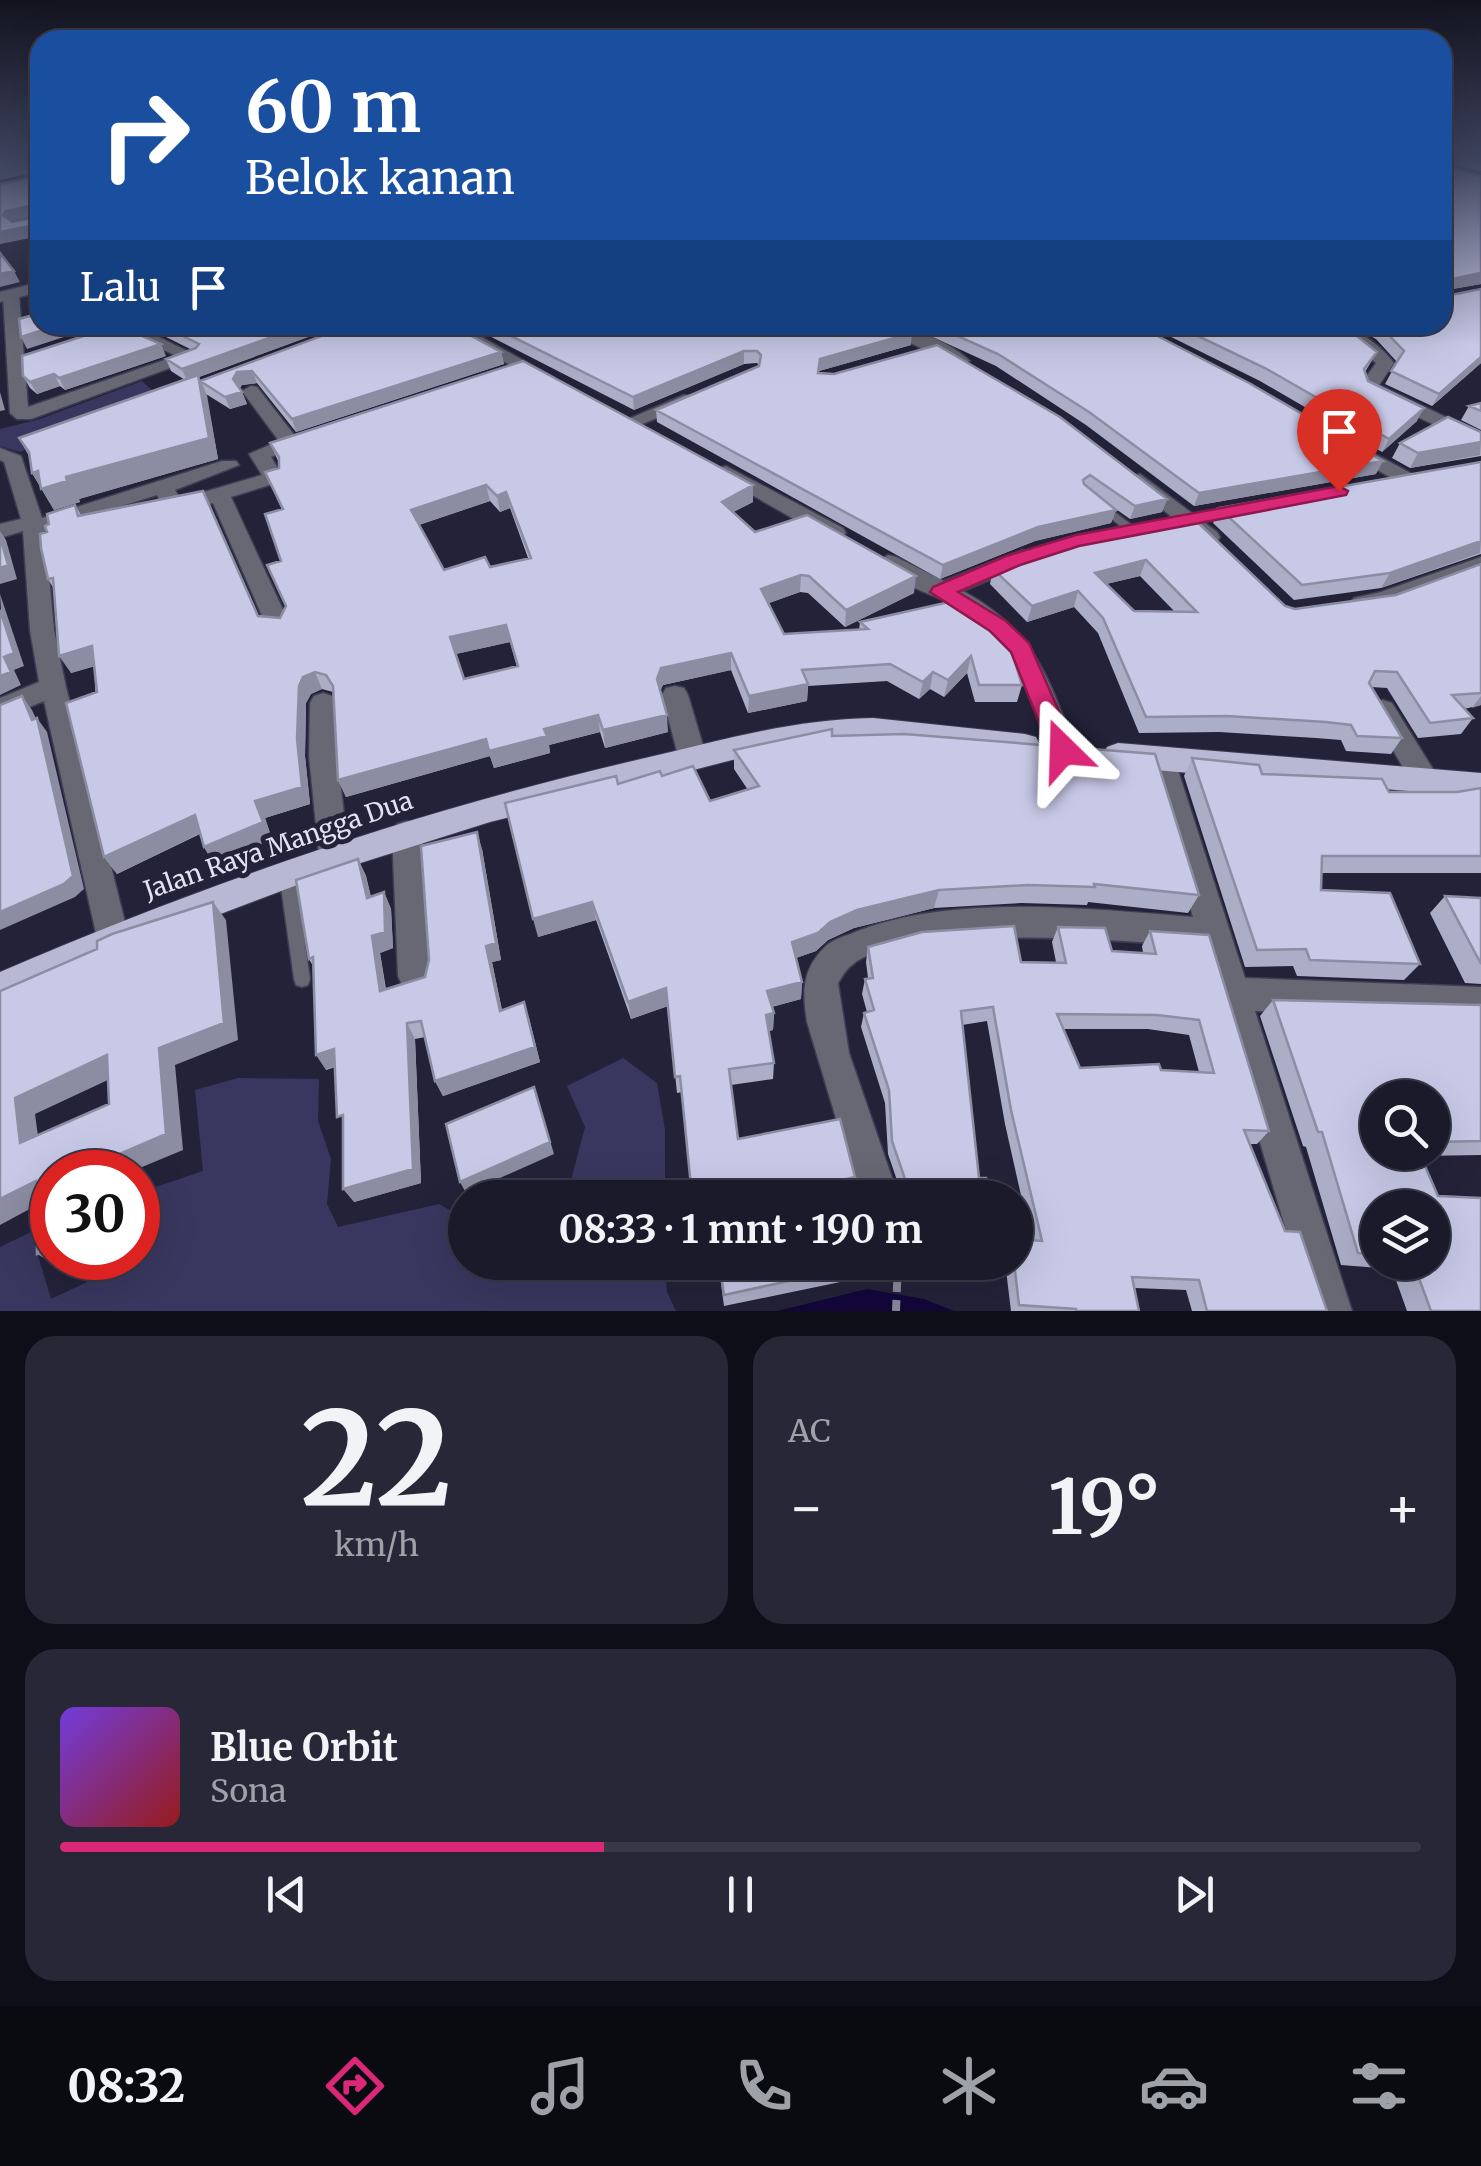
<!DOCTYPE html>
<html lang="id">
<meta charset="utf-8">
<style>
:root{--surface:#1a1a2b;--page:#272737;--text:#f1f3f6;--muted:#9fa1a9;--line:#383847;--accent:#db2777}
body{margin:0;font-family:Merriweather,serif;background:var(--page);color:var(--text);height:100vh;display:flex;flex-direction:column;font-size:38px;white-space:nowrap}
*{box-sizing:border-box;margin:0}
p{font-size:32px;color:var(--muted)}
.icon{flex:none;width:55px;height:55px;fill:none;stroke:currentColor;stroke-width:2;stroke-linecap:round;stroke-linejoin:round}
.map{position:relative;height:1311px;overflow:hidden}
.drawer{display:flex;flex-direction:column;gap:25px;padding:25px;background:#0e0e18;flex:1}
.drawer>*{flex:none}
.hud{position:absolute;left:30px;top:30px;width:1422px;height:305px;border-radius:30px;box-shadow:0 10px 40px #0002,0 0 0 2px var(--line);background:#1a4fa0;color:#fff;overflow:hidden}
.tools{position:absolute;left:1360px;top:1080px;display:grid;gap:20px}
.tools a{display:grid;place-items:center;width:90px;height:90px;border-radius:50%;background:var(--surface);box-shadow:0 10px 40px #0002,0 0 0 2px var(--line);font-size:50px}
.speed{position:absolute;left:30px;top:1150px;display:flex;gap:20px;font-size:50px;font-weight:700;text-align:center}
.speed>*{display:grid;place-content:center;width:130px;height:130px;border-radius:50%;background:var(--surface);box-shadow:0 10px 40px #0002,0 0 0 2px var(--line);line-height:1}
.speed .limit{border:15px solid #d22;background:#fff;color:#111}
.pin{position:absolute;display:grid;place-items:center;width:85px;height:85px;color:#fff;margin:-102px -42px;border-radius:50% 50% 50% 0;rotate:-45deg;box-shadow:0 0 10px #0007}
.pin .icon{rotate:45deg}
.me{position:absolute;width:110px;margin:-55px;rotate:338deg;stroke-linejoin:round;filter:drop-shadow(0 0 8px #0008)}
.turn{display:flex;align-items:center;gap:35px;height:210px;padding:0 50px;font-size:45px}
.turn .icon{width:130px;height:130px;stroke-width:2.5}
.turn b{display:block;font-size:70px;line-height:85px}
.then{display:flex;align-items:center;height:95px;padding:0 50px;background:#0003;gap:20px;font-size:38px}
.big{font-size:75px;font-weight:700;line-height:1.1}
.drawer .tile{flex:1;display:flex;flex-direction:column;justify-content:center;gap:15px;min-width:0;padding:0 35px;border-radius:30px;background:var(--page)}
.drawer .dial{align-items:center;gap:0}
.dial b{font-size:130px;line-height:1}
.song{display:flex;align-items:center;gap:30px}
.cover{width:120px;height:120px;border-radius:15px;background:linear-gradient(135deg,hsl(260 70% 55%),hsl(0 70% 35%))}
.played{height:10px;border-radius:5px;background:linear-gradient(90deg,var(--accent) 40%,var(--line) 40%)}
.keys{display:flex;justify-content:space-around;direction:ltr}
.heat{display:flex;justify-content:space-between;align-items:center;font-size:55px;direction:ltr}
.drawer .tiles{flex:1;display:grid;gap:25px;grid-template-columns:1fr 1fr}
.tile:last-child{grid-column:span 2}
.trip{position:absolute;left:448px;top:1180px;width:585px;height:100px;border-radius:50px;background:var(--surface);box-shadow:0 10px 40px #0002,0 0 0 2px var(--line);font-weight:700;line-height:100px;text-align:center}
.tab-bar{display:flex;height:160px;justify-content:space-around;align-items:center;background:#0a0a11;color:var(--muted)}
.tab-bar .icon{width:70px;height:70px}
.tab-bar .on{color:var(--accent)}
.tab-bar b{font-size:45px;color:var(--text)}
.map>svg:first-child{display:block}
</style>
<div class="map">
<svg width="1481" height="1311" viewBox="0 0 1481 1311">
<rect width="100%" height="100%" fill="#232239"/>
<!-- green -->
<path fill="#39375f" d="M142,381L160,398L20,452L0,446V429L40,419Z
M623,1058L657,1083L665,1130V1197H535L570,1184L585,1127L567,1086Z
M238,1078L319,1079L318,1121L331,1159L327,1204L338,1227L439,1204L465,1219V1262L665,1263L667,1292L676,1311H0V1247L31,1232L51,1299L138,1258L144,1251L141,1192L203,1171L195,1090Z"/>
<!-- water -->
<path fill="#13073b" d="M867,1289L924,1299L954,1311H777Z"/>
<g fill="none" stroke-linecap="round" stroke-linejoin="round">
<!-- service casing -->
<g stroke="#3e3d53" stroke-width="3">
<path id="service" d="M1104,504L1133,526L1134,528L1133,530H1125L1100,509L1099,507Z
M287,866L292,868L295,873L310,979L308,985L302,987L296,985L294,979L279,873L282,868Z"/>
</g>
<!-- minor casing -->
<g stroke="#3e3d53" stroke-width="3">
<path id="minor" d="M2,161H17L40,175V184Z
M11,290L19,295L28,407L176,356L113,325H134L200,357L31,419H17L10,413L3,295Z
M440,325H460L553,377L550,381H538Z
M874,325C907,325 945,338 970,361L955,365Z
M1329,325C1353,325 1379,343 1394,363L1379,385L1481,434V447L1365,392L1361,384L1376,363Z
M251,386L257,387L295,436H309L312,440L271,457L282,475L276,483L231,497L290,625L287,631H269L266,625L213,503L174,514L167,512L157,495L45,530L54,630L66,687L129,938L124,948L113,953L102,948L97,938L44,701L0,719V698L39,682L30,630L23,531L0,538V524L21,519L4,462L0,460V448L21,456L42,518L222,461H236L239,465L175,490L180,499L262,475L249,454L279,441L242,391Z
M684,395L690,396V404L640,425H626L624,421Z
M1355,443L1414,475L1417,479L1414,483H1400L1348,453V445Z
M726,466L843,528L846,533L835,540L827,538L719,476V468Z
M1140,474L1217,532L1220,537L1217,542H1201L1133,484V476Z
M1023,550L1034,557L1031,562L963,591C1036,631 1047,677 1077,750L1073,757L1063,761L1053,757L1049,750C1027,690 1011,626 944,600C925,593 891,579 877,562L888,555L896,557L944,581Z
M1481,557V572L1393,604L1362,611L1350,603L1354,598L1381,592Z
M675,686L684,688L688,695L707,759L703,767L693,770L683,767L679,759L662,695L666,688Z
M323,693L332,696L336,703L337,756L349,855L345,864L334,868L323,864L319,855L309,756L310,703L314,696Z
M1383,700L1392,703L1436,774L1440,782L1436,790L1426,793L1416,790L1370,710L1374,703Z
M1160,747L1170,750L1174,758L1245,978L1481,987V1019L1255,1011L1352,1311H1310L1202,947C1133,941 902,922 852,965C846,969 842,977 838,983L849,1053L899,1198H860L807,1022C802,991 802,968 827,945C834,939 846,936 855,932C953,893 1089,909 1193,917L1146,758L1150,750Z
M407,821L417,824L422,833L432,976L427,987L415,992L403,987L398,976L392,833L397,824Z"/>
</g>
<!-- tertiary casing -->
<g stroke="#3e3d53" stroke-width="3">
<path id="tertiary" d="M40,282V292L0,302V292Z"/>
</g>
<!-- trunk casing -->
<g stroke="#3e3d53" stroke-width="2">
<path id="trunk" d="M873,718L1025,734L1036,737L1040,745L1036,753L1025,756L924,744L847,741L802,745L740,758L490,822L329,873L173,932L0,1007V972C208,882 421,810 641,759C718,741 793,719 873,718Z
M1118,743L1481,773V797L1118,767L1107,763L1103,755L1107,747Z"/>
</g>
<!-- path -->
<path stroke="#89889b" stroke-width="8" stroke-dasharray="11 8" stroke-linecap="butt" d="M896,1311L898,1262"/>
<!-- service -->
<use href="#service" fill="#686874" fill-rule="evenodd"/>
<!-- minor -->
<use href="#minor" fill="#686874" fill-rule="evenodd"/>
<!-- tertiary -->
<use href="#tertiary" fill="#686874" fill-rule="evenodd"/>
<!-- trunk -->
<use href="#trunk" fill="#b8b8d4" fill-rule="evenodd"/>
</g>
<!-- wall -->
<path fill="#acadc7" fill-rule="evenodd" d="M1442,161H1481V171L1443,162L1481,284L1446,290V296L1481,289V363L1432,406L1385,384L1397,362L1376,339L1349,325H1442Z
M142,325H341L199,377L201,381L351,325L501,352L504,364L296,432L257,383L242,385L240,388L247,404L230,409L206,394L218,459L79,499L80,502L54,510L32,473L30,458L19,438L185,380L171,371L166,359L192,350Z
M468,325H893L911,345L819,371V373L1167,499L1162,512L1130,519L1103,500L1116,510L1111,523L1035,541L940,579L657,422L656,410L759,366L757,363L744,364L634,410Z
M895,325H1136L1376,474L1194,506L1086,425L996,366L911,327Z
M1147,325H1343L1377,352L1365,372L1368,381L1417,421L1382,452L1260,381Z
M166,356L65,390L60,386L37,394L30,388L23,376Z
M1481,403V430L1461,420L1469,406Z
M1481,432V456L1410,468L1392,458L1400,443Z
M270,443L753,502L733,512L755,532L914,593L845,627L808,593L800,592L768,603L784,634L859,630L860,622L958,600L1022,685L1017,702H975L967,673L944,697L930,689L919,699L887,681L808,686L807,701L748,713L731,670L663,685L660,691L668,732L605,748L600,732L549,745L550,753L494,768L490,756L346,797L338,780L333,692L322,689L311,694L306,703L305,756L310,804L265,818L272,839L214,864L204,847L200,834L117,874L104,857L94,666L71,673L54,589L48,579L47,532L49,524L75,505L81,515L258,616L280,618L286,607L281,561L282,510L265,472L279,468V463ZM490,501L500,512L510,508L528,558L490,567L444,570L419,525ZM510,642L517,667L464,679L456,654Z
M1481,462V554L1381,588L1294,600L1213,523L1219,508Z
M1189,514L1285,606L1295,609L1396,595L1481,564V705L1464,709L1473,718L1461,734L1418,738L1387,688L1371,687L1402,738L1391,754L1346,751L1341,740L1316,738L1219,732L1139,733L1098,633L1074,607L1027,622L990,584L993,569ZM1140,576L1175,612L1134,611L1106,584Z
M832,736L1199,895L1188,913L1088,902L1087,905L1022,903L934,908L854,928L828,940L816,951L796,958L802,982L801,999L772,1007L774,1013L773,1030L768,1031L774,1063L773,1079L731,1085L738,1139L855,1177L852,1192L837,1195V1198H692L682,1092L677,1093L668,1006L631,1019L596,920L538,937L618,784L662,776L710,801L748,790L734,769V750Z
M1192,758L1262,774L1389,792H1457L1481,788V873H1321V890L1420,964L1404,980L1297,976L1293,966L1245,967L1184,776Z
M482,849L501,960L492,962L502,1010L529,1018L540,1062L443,1096L435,1081L425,1037L415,1039L421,1183L354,1202L335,1067L326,1070L313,966L309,959L358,859L366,876L371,897L384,892L391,909L393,948L380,953L386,989L425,977Z
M1445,896L1481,898V984L1465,983L1430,913Z
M1058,927L1112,951L1143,953L1142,946L1150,931L1269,1131L1257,1144H1249L1285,1231L1327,1311H1192L1186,1290L1135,1288L1139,1311H1011L1005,1262H1015L1031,1240L1005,1124L987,1021L962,1025L979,1178L990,1198H899L901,1192L888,1154L885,1103L861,1027L864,1013L867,1012L862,994L865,979L868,978L866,962L868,947L1021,962H1056L1052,942ZM1063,1029H1148L1189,1035L1199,1072L1080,1068Z
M1273,1000L1481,1005V1155L1420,1156L1481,1311H1407L1392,1269L1341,1265L1306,1147L1303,1146L1260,1016ZM1432,1098V1152H1378ZM1378,1208L1432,1262H1378Z
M718,1262H853L854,1267L850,1280L724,1306Z"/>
<!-- shaded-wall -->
<path fill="#8c8da2" d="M35,161L39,171L0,180V169Z
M37,204L40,215L11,221L3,215L6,211Z
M40,224V236L0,244V232Z
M14,271L20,282L0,287V274Z
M1481,273V284L1442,291L1447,280Z
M58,325H101L27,349L21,337Z
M305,325H341L199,377L207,395L218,459L79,499L80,502L54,510L32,473L38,471L66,477L187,381L182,369Z
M912,333L911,345L819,371L820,359Z
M161,344L166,356L65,390L59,378Z
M744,351V364L634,410L633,397Z
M501,352L504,364L296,432L292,419Z
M1481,357V363L1432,406L1439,394Z
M252,371L257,383L242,385L238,391L233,379L237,372Z
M54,374L60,386L37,394L30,382Z
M0,392L5,410L0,411Z
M242,392L247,404L230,409L225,397Z
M1424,408L1417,421L1382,452L1389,439Z
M1481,442L1480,455L1410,468L1418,453Z
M1383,461L1376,474L1194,506L1199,493Z
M486,485L490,501L415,526L411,510Z
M753,485V502L722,518V502Z
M506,492L510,508L500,512L497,496Z
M1167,499L1162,512L1130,519L1135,506Z
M1116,510L1111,523L1035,541L940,579L943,565L1038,527Z
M0,531L6,540L17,579L0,584Z
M1481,541L1480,553L1381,588L1390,573Z
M1146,560L1140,576L1090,588L1095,573Z
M801,575L800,592L761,606V589Z
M916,576L914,593L845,627L846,610Z
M1078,591L1074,607L1027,622L1032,606Z
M0,594L24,666L14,670L21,685L0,695V676L4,657Z
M506,625L510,642L455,654L450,637Z
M92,646L103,664L71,673L59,656Z
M731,653V670L663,685L658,696L657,679L661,668Z
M971,656L967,673L944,697L948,680Z
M315,672L322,689L311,694L306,703L305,756L310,804L265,818L272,839L214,864L204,847L297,739L299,686L303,677Z
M933,672L930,689L919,699L923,682Z
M808,684L807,701L748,713L749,696Z
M22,696L32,710L39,725L37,718L47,732L84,889L75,897L0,930V912L32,720Z
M1481,696V705L1472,708Z
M598,715L600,732L549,745L550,753L494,768L490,756L346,797L338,780L486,739L544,729Z
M667,715L668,732L605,748L603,730Z
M195,815L205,831L117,874L104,857Z
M477,832L482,849L501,960L492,962L505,1026L500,1011L486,946Z
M358,859L366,876L375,915L367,898Z
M939,890L934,908L854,928L828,940L816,951L790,960L792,942L830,922L857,910Z
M384,892L391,909L393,948L380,953L388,1007L380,991L372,936Z
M213,902L226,920L238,1040L175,1065L183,1150L130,1172H95L94,1165L159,1048Z
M592,902L596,920L538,937L533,919Z
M802,982L801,999L766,1008L767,991Z
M666,988L668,1006L631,1019L628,1002Z
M524,1002L540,1062L443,1096L435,1081Z
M774,1013L773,1030L765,1032L766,1015Z
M407,1023L415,1039L421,1183L354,1202L343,1189Z
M334,1049L344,1064L326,1070L316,1055Z
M107,1055L125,1072L35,1114L41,1158L20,1143L15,1098Z
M534,1087L554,1154L466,1193L460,1182Z
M36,1181L52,1197L0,1225V1199Z
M52,1247V1258H79L59,1267L37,1254Z"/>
<!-- building -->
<path fill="#c8c9e7" stroke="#8c8da2" stroke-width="2.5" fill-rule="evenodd" d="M0,161H40V224L0,232V184L36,177L39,165L35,161L0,169ZM37,204L38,217L12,222L3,215L6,211Z
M1442,161L1444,166L1481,176V273L1447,280L1446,296L1481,289V357L1439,394L1391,371L1404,351L1381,327L1377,325H1442Z
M0,253L14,271L0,274Z
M40,313V325H58L21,337L19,319Z
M117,325L161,344L59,378L54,374L30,382L23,376L22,356Z
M160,325H305L182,369L166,359L196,348L199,344Z
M351,325H451L501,352L292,419L252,371L237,372L233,379L242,392L225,397L200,381Z
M489,325H893L912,333L820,359L818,373L834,374L937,345L1060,417L1167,499L1135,506L1090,475L1083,480L1084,484L1116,510L1038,527L943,565L656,410L759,366L761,355L757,351H744L633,397Z
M933,325H1136L1249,383L1383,461L1199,493L1089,412L998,354Z
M1175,325H1343L1377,352L1364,369L1368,381L1424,408L1389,439L1265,368Z
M523,361L753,485L722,502L755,532L807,515L916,576L846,610L809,576L801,575L761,589L784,634L868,629L860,622L958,600L991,618L1006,633L1022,685H979L971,656L948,680L933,672L923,682L890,664L802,670L808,684L749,696L731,653L661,668L657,679L667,715L603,730L598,715L544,729L547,736L489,751L486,739L338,780L333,686L326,675L315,672L303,677L299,686L297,739L302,787L255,801L263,822L204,847L195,815L104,857L66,703L97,692L92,646L59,656L53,578L48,579L41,548L40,534L47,532L45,526L49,524L47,514L75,505L78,516L203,491L258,616L280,618L286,606L267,565L281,561L265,514L283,509L265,472L279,468V457L270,443ZM486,485L497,496L506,492L531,558L490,567L485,557L444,570L411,510ZM506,625L518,666L464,679L450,637Z
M198,375L209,438L66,477L67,481L41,489L38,471L32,473L29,452L19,438Z
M1481,403V411L1469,406Z
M1448,417L1481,432V442L1418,453L1400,443Z
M1481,462V541L1390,573L1302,585L1219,508Z
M1189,514L1285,606L1295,609L1396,595L1481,564V693L1452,695L1473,718L1430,723L1397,672L1375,671L1369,683L1402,738L1357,736L1351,725L1326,722L1227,716L1146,717L1103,618L1078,591L1032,606L993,569L1057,542ZM1146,560L1197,612L1134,611L1095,573Z
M0,537L8,565L0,568Z
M0,610L14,653L4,657L11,672L0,676Z
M22,696L32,720L37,718L73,876L64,884L0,912V705Z
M832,729V736L904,734L1155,754L1199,895L1094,884L1095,887L1028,885L939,890L857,910L830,922L818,933L792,942L802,982L767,991L774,1013L766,1015L774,1063L729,1069L738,1139L840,1119L855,1177L834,1182L837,1198H710L709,1194L692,1196L680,1076L675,1077L666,988L628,1002L592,902L533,919L505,803L616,776L618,784L660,771L662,776L693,766L710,801L759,786L734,750Z
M1192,758L1259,765L1262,774L1382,779L1389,792H1457L1481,788V856H1322L1321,890L1390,893L1420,964L1310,960L1306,949L1257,950Z
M477,832L496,943L486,946L500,1011L524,1002L535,1047L435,1081L421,1021L407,1023L413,1169L343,1189V1115L337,1117L334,1049L316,1055L313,957L309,959L296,880L358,859L367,898L384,892L385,932L372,936L380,991L425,977L429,960L421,846Z
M1445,896L1481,898V964Z
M213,902L224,1023L159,1048L166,1134L94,1165L95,1172H52V1247L37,1254L36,1181L0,1199V991L97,949V941L112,934ZM107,1055L109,1104L20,1143L15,1098Z
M1014,926L1021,962L1066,963L1058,927L1105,928L1112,951L1156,954L1150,931L1209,935L1269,1131L1244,1130L1285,1231L1300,1232L1327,1311H1207L1199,1280L1132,1277L1139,1311H1076V1309L1019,1305L1014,1262H1015V1239L1042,1241L1011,1110L993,1007L961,1011L979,1178H986L990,1198H903L902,1190L907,1185L892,1141L889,1090L864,1013L874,1010L865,979L873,978L868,947L922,932ZM1057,1014L1157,1015L1199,1020L1214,1073L1161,1070L1159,1064L1080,1068Z
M1273,1000L1481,1005V1141L1432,1142V1098H1378V1152H1419L1438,1196L1481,1198V1311H1431L1413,1262H1432V1208H1378V1254L1358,1253L1322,1132H1318Z
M534,1087L550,1142L460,1182L446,1124Z
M719,1262H853L854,1267L724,1295Z"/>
<!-- sky -->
<linearGradient id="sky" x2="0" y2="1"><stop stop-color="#13131f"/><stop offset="0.47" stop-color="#3f445f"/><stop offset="1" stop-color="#3f445f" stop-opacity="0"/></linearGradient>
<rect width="1481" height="345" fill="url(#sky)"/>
<!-- route -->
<path fill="#db2777" stroke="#8e194d" stroke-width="2.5" d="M1339,486L1348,491L1346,495L1079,546L1020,565L958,592L1006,621L1029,643L1076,750L1072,757H1054L1050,750L1011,652L990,631L930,592L933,587L1006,556L1076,535Z"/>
<g text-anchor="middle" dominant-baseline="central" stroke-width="10" stroke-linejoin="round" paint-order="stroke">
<!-- street labels -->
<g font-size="25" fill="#e2e2f2" stroke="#232239">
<text transform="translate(278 845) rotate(-19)">Jalan Raya Mangga Dua</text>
</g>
</g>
</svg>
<div class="tools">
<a><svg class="icon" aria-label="search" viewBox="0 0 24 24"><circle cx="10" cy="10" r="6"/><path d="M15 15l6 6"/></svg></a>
<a><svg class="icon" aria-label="layers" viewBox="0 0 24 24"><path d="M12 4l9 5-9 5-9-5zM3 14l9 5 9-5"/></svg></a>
</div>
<div class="speed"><div class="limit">30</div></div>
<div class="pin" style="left:1339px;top:491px;background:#d93025"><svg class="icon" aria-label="arrive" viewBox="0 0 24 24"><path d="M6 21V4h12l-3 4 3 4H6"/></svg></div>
<svg class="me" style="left:1063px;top:750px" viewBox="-20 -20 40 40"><path d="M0-17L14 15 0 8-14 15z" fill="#db2777" stroke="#fff" stroke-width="4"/></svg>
<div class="trip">08:33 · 1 mnt · 190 m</div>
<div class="hud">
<div class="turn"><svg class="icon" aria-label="right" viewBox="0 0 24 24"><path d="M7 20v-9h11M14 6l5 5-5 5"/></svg><div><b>60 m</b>Belok kanan</div></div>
<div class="then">Lalu<svg class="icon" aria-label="arrive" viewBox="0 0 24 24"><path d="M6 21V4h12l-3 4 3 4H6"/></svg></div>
</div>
</div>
<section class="drawer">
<div class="tiles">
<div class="tile dial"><b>22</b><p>km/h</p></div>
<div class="tile"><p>AC</p>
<div class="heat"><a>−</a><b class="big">19°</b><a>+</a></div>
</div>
<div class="tile">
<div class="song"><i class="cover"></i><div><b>Blue Orbit</b><p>Sona</p></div></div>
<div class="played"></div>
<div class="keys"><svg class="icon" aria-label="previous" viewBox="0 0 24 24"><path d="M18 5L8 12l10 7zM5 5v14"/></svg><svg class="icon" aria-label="pause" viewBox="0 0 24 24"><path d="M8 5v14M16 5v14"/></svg><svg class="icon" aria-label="next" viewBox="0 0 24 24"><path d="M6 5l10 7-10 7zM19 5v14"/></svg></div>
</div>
</div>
</section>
<nav class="tab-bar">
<b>08:32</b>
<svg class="icon on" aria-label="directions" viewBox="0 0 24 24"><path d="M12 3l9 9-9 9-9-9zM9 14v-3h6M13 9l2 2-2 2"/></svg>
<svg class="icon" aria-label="music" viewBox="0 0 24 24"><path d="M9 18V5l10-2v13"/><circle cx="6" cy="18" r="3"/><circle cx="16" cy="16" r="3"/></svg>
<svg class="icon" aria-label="phone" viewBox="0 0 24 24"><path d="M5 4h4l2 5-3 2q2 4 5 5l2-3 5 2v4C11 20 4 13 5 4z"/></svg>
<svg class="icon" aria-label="climate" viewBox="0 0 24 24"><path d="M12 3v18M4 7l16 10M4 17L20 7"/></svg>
<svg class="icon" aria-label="car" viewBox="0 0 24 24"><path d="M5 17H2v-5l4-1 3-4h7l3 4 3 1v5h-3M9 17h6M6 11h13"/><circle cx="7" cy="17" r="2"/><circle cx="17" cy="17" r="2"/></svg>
<svg class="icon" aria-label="filters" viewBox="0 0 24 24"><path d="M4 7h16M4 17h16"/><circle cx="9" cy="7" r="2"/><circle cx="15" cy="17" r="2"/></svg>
</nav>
